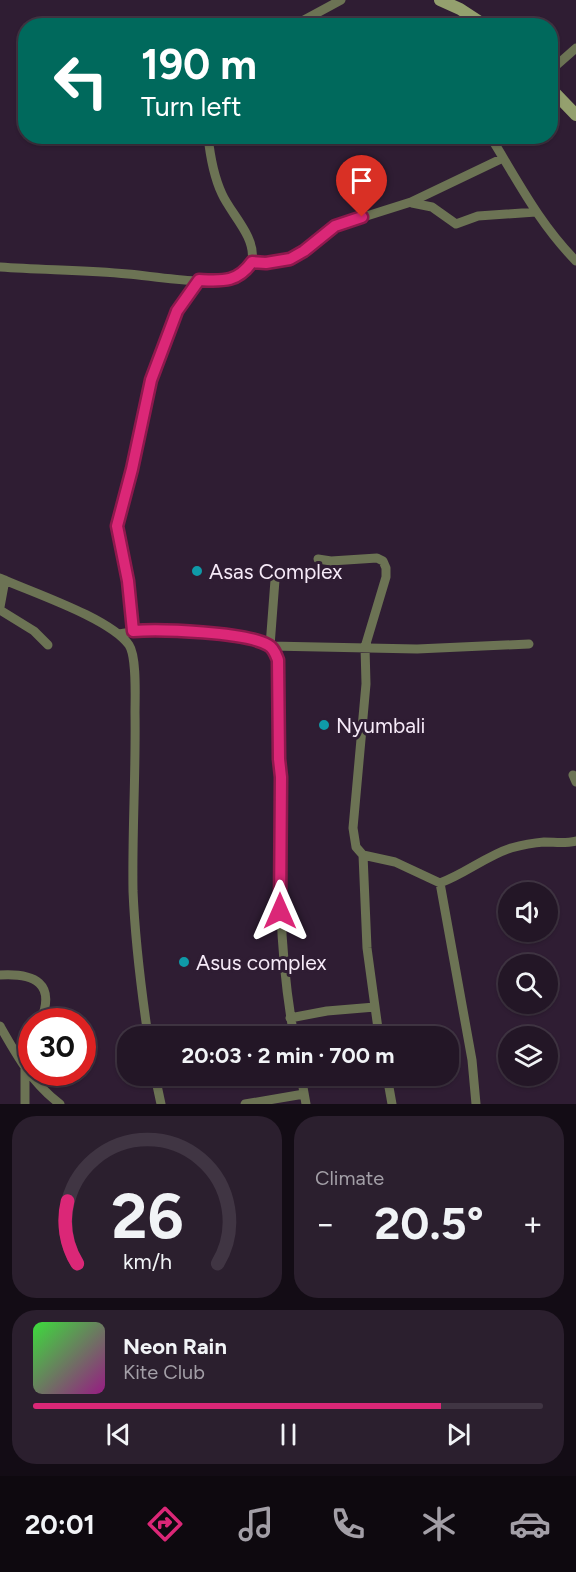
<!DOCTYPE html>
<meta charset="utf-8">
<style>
:root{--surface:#231626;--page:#2b1f2e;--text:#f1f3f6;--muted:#a39fa7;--line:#403543;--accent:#db2777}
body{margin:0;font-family:Figtree,sans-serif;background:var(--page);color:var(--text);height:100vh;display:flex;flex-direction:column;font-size:22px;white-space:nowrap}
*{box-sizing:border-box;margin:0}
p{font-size:20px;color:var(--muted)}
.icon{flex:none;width:33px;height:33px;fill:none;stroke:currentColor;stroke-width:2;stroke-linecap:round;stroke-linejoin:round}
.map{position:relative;height:1104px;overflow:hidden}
.sheet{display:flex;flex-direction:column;gap:12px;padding:12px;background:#130c15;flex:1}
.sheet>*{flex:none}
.hud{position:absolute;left:18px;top:18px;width:540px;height:126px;border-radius:24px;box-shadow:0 2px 4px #0004,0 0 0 2px var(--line);background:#00695c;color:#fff;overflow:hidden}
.tools{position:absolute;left:498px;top:882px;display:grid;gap:12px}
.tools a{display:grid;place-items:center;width:60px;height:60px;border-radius:50%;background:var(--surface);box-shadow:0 2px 4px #0004,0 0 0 2px var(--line);font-size:30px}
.speed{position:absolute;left:18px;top:1008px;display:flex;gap:12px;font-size:30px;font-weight:700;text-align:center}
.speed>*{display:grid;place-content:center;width:78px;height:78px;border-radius:50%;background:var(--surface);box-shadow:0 2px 4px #0004,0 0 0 2px var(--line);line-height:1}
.speed .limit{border:9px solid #d22;background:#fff;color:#111}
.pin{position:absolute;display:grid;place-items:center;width:51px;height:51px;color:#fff;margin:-62px -26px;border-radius:50% 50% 50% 0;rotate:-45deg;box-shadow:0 0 6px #0007}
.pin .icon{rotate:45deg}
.me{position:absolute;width:66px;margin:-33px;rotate:0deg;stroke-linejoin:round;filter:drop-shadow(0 0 4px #0008)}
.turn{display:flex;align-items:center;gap:21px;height:126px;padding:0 24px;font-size:27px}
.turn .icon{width:78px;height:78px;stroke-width:2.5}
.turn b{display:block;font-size:42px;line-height:51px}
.big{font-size:45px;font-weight:700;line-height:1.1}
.sheet .card{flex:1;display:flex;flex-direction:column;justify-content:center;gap:9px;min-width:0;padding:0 21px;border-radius:24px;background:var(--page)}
.sheet .dial{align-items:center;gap:0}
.dial svg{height:156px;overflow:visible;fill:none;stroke:var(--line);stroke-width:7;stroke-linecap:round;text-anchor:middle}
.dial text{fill:var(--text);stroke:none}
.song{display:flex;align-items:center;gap:18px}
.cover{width:72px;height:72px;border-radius:9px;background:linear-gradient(135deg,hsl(120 70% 55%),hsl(310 70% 35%))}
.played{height:6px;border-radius:3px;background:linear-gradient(90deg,var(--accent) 80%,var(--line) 80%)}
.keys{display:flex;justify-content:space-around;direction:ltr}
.heat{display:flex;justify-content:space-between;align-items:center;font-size:33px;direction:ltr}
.sheet .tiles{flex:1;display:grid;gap:12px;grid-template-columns:1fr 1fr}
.card:last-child{grid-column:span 2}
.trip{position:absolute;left:117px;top:1026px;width:342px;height:60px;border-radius:24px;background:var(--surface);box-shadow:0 2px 4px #0004,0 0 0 2px var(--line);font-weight:700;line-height:60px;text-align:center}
.tab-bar{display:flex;height:96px;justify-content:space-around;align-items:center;background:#0e090f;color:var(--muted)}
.tab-bar .icon{width:42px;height:42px}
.tab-bar .on{color:var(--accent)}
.tab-bar b{font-size:27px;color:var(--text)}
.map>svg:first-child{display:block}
</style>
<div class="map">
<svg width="576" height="1104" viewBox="0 0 576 1104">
<rect width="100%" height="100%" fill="#2f1d33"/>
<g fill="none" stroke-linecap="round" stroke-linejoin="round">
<!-- street -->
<path stroke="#6c7354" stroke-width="9" d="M293,26L341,0
M550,71L576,48
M490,136C518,181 538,222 576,261
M412,203L432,207L456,224L478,216L536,212
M252,262L266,263L289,259L304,251L335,226L411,202L503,158
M0,267C43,270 86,270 128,274C152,276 213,286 233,279C241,276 250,268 252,260C256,237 231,214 222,194C214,177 210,155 208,136
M318,559L331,561L377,558L383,561L386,568V577L365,647L366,684L353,828L356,847L363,855L367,948L379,1036
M0,578C31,592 110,618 129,645C137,657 135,697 135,713C136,772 132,832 133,891C135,940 141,988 148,1036
M275,580L270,646L417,649L529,644
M0,607L5,580
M0,610L34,631L48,645
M133,631L128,581L117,526L140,434L151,380L177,311L199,280
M119,634C147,628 244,631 268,645C273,648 276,655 278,660L279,759L281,777C279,864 278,950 294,1036
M573,775L576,782
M363,855L395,862L440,883C465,874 486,856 511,848C522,845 532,843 544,842C555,842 565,844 576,841
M440,883L472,1060L476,1104
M0,975C34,973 57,983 40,1022
M290,1018L327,1011L375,1007
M0,1026C17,1056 32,1083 60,1104
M155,1076L161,1104
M301,1076L306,1104
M387,1076L392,1104
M301,1079L328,1076
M25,1104V1069
M245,1104L304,1094"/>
<!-- secondary -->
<path stroke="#94a06e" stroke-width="12" d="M440,0L460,9L486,26
M550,88L576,115"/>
</g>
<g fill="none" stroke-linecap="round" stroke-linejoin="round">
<!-- route casing -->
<g stroke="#8e194d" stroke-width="15">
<path id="route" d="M280,911L281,777L279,759L278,660C276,655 274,648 268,645C246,632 161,629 133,631L128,581L117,526L132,469L151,380L177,311L199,280C222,281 237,283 252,262L266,263L290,259L304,251L335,226L362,217"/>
</g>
<!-- route -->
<use href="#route" stroke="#db2777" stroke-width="10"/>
</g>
<!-- markers -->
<g fill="#0f9aa8" stroke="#2f1d33" stroke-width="2">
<circle cx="197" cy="571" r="6"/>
<circle cx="324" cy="725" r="6"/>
<circle cx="184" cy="962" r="6"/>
</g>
<g text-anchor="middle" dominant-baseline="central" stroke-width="6" stroke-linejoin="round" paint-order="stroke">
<!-- poi labels -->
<g font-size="21" fill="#f6eaf8" stroke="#2f1d33" text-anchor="start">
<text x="209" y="571">Asas Complex</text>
<text x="336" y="725">Nyumbali</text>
<text x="196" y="962">Asus complex</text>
</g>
</g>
</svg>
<div class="tools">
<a><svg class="icon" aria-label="sound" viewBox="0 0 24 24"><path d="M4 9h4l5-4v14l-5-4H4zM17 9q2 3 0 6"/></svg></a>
<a><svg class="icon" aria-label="search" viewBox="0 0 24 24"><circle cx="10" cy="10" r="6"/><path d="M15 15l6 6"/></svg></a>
<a><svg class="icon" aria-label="layers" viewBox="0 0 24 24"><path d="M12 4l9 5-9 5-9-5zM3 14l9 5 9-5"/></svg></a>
</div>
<div class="speed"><div class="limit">30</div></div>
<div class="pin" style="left:362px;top:217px;background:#d93025"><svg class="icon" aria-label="arrive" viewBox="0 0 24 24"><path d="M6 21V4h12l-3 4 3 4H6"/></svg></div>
<svg class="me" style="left:280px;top:911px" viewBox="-20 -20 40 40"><path d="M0-17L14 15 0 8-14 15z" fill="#db2777" stroke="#fff" stroke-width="4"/></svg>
<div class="trip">20:03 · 2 min · 700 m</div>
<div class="hud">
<div class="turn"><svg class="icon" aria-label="left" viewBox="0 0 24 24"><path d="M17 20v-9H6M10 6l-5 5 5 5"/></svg><div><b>190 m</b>Turn left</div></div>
</div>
</div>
<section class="sheet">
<div class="tiles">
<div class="card dial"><svg viewBox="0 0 100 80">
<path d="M14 69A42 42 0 1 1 86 69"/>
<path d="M14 69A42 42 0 0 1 9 37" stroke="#db2777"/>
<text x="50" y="56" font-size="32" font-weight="700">26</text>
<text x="50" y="72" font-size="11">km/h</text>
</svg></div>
<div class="card"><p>Climate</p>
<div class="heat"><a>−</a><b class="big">20.5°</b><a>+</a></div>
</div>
<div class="card">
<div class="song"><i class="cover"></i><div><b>Neon Rain</b><p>Kite Club</p></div></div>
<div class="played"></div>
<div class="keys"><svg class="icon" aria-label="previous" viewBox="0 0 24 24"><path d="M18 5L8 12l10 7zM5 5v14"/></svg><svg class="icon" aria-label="pause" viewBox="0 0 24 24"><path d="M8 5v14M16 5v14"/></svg><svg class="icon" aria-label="next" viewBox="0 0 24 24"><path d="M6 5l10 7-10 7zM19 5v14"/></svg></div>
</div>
</div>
</section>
<nav class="tab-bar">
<b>20:01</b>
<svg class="icon on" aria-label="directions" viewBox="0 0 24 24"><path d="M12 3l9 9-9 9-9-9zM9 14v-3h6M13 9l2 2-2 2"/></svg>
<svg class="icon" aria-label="music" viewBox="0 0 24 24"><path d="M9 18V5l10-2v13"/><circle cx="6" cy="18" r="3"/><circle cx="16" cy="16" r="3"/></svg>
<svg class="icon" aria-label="phone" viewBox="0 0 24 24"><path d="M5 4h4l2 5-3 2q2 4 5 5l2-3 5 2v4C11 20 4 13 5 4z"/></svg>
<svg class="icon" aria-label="climate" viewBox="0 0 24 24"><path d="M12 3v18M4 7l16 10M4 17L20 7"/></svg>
<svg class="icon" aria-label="car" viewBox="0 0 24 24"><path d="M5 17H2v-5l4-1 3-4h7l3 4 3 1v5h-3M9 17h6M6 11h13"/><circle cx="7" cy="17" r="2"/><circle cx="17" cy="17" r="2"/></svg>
</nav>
